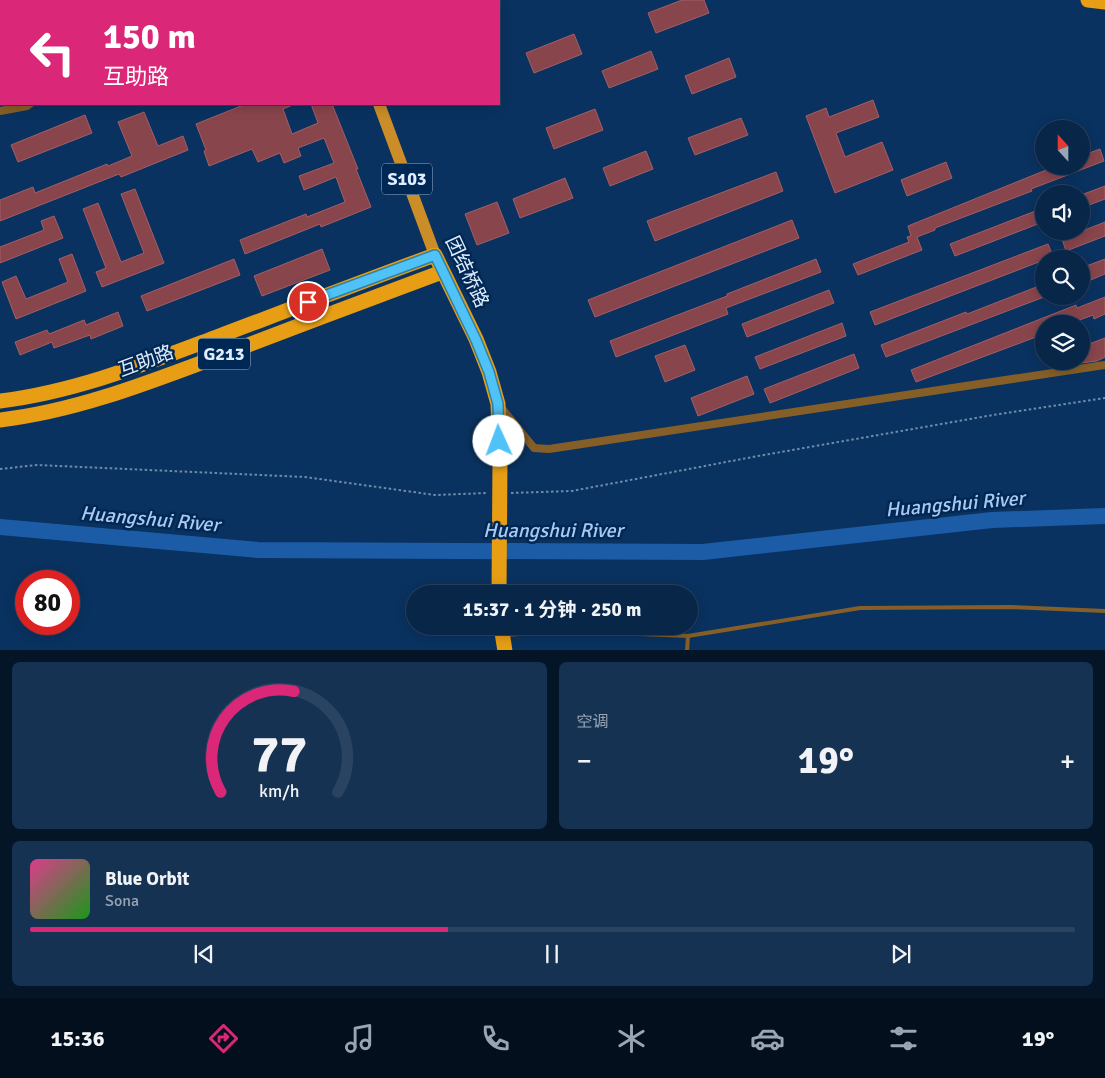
<!DOCTYPE html>
<html lang="zh">
<meta charset="utf-8">
<style>
:root{--surface:#082648;--page:#163252;--text:#f1f3f6;--muted:#98a5b4;--line:#294360;--accent:#db2777}
body{margin:0;font-family:Signika,"Noto Sans SC",sans-serif;background:var(--page);color:var(--text);height:100vh;display:flex;flex-direction:column;font-size:19px;white-space:nowrap}
*{box-sizing:border-box;margin:0}
p{font-size:16px;color:var(--muted)}
.icon{flex:none;width:28px;height:28px;fill:none;stroke:currentColor;stroke-width:2;stroke-linecap:round;stroke-linejoin:round}
.map{position:relative;height:650px;overflow:hidden}
.sheet{display:flex;flex-direction:column;gap:12px;padding:12px;background:#041528;flex:1}
.sheet>*{flex:none}
.top-card{position:absolute;left:0px;top:0px;width:500px;height:105px;box-shadow:0 2px 12px #0003,0 0 0 1px var(--line);background:#db2777;color:#fff;overflow:hidden}
.needle{width:32px;rotate:339deg}
.fabs{position:absolute;left:1035px;top:120px;display:grid;gap:10px}
.fabs a{display:grid;place-items:center;width:55px;height:55px;border-radius:50%;background:var(--surface);box-shadow:0 2px 12px #0003,0 0 0 1px var(--line);font-size:25px}
.speed{position:absolute;left:15px;top:570px;display:flex;gap:10px;font-size:25px;font-weight:700;text-align:center}
.speed>*{display:grid;place-content:center;width:65px;height:65px;border-radius:50%;background:var(--surface);box-shadow:0 2px 12px #0003,0 0 0 1px var(--line);line-height:1}
.speed .limit{border:8px solid #d22;background:#fff;color:#111}
.pin{position:absolute;display:grid;place-items:center;width:42px;height:42px;color:#fff;margin:-21px;border:2px solid #fff;border-radius:50%;box-shadow:0 1px 5px #0007}
.me{position:absolute;width:55px;margin:-28px;rotate:358deg;stroke-linejoin:round;filter:drop-shadow(0 0 4px #0008)}
.turn{display:flex;align-items:center;gap:18px;height:105px;padding:0 20px;font-size:22px}
.turn .icon{width:65px;height:65px;stroke-width:2.5}
.turn b{display:block;font-size:35px;line-height:42px}
.big{font-size:38px;font-weight:700;line-height:1.1}
.sheet .tile{flex:1;display:flex;flex-direction:column;justify-content:center;gap:8px;min-width:0;padding:0 18px;border-radius:8px;background:var(--page)}
.sheet .dial{align-items:center;gap:0}
.dial svg{height:130px;overflow:visible;fill:none;stroke:var(--line);stroke-width:7;stroke-linecap:round;text-anchor:middle}
.dial text{fill:var(--text);stroke:none}
.song{display:flex;align-items:center;gap:15px}
.cover{width:60px;height:60px;border-radius:8px;background:linear-gradient(135deg,hsl(330 70% 55%),hsl(120 70% 35%))}
.played{height:5px;border-radius:2px;background:linear-gradient(90deg,var(--accent) 40%,var(--line) 40%)}
.keys{display:flex;justify-content:space-around;direction:ltr}
.heat{display:flex;justify-content:space-between;align-items:center;font-size:28px;direction:ltr}
.sheet .tiles{flex:1;display:grid;gap:12px;grid-template-columns:1fr 1fr}
.tile:last-child{grid-column:span 2}
.trip{position:absolute;left:406px;top:585px;width:292px;height:50px;border-radius:25px;background:var(--surface);box-shadow:0 2px 12px #0003,0 0 0 1px var(--line);font-weight:700;line-height:50px;text-align:center}
.tab-bar{display:flex;height:80px;justify-content:space-around;align-items:center;background:#030f1d;color:var(--muted)}
.tab-bar .icon{width:35px;height:35px}
.tab-bar .selected{color:var(--accent)}
.tab-bar b{font-size:22px;color:var(--text)}
.map>svg:first-child{display:block}
</style>
<div class="map">
<svg width="1105" height="651" viewBox="0 0 1105 651">
<rect width="100%" height="100%" fill="#0a3260"/>
<g fill="none" stroke-linecap="round" stroke-linejoin="round">
<!-- river -->
<path stroke="#1c5ca6" stroke-width="16" d="M0,527L258,550L703,552L992,520L1105,516"/>
</g>
<!-- building -->
<path fill="#88454c" stroke="#a45e64" d="M682,0H704L709,13L656,33L648,13Z
M574,34L582,54L534,73L526,53Z
M651,51L658,69L609,88L602,71Z
M729,58L736,77L692,94L685,76Z
M873,100L879,117L836,133L845,157L882,142L893,170L835,193L806,116L826,108L829,117Z
M246,104H295L283,109L292,134L318,123L311,104H332L358,169H356L371,207L321,227L320,224L245,254L240,240L306,214L307,217L345,202L336,177L304,190L299,176L334,163L324,138L298,148L301,156L284,163L280,153L258,162L252,149L209,166L204,151L206,150L196,124Z
M595,109L603,130L554,149L546,128Z
M144,112L158,146L183,136L188,150L121,177L119,174L0,221V200L33,187L35,193L107,164L108,166L132,156L118,122Z
M85,115L92,133L18,162L11,145Z
M741,118L748,135L695,155L688,138Z
M1100,149L1104,161L1031,189L1032,191L935,228V230L917,237L922,250L858,275L853,264L909,242L907,237L911,236L908,226L1056,166H1081V156Z
M646,151L653,169L610,186L603,168Z
M946,162L952,178L907,196L901,180Z
M776,172L783,191L655,241L647,221Z
M565,178L573,198L520,218L513,199Z
M1105,186V199L1081,208V195Z
M135,189L164,263L102,287L96,272L106,268L83,209L98,203L121,262L144,253L121,194Z
M497,202L509,233L477,245L465,214Z
M1038,210L1043,222L955,256L950,244Z
M54,216L63,238L0,263V247L44,230L41,221Z
M792,220L799,238L595,317L588,300Z
M1105,222V236L1066,251L1062,239Z
M1048,244L1053,256L1044,259V260L875,325L870,312Z
M322,249L330,270L262,296L254,276Z
M72,254L86,291L16,319L2,282L16,276L26,299L68,282L59,259Z
M234,259L240,275L147,311L141,296Z
M816,259L821,272L726,308L728,314L616,357L610,341L727,296V294Z
M1105,259V274L1081,284V268Z
M1044,284V297L886,357L881,345L966,312L967,314Z
M829,290L834,303L747,337L742,324Z
M1105,297V314L1094,319L1093,315L1069,324H1044V334L916,382L911,370L1076,305L1077,308Z
M118,312L123,326L91,339L90,335L54,348L52,342L20,355L15,342L47,330L49,334L84,320L86,325Z
M842,323L846,336L760,369L755,357Z
M1105,338V357L1097,361L1073,364L1072,361H1081V347Z
M685,345L695,370L665,382L655,356Z
M854,354L859,368L770,403L764,389Z
M747,376L754,394L698,416L691,398Z"/>
<g fill="none" stroke-linecap="round" stroke-linejoin="round">
<!-- path -->
<path stroke="#6f8bab" stroke-width="2" stroke-dasharray="2.5 2.5" stroke-linecap="butt" d="M0,469L37,465L305,477L435,495L488,493
M511,493L572,491L758,456L993,415L1105,398"/>
<!-- lane -->
<path stroke="#855f27" stroke-width="4" d="M505,635L569,631L688,636L860,608L1010,607L1105,611
M687,651L688,636"/>
<!-- street -->
<path stroke="#855f27" stroke-width="8" d="M96,0V1
M0,111L27,106L30,104
M499,405L534,448L549,449L1105,365"/>
<!-- primary -->
<path stroke="#ca8d28" stroke-width="12" d="M348,0V1
M379,104L435,255"/>
<!-- highway -->
<path stroke="#e79e14" stroke-width="15" d="M1088,0L1105,2
M0,401C74,392 145,364 214,338C288,310 361,282 435,255L476,339L489,372L498,404L500,460
M0,420C77,411 150,382 222,355C295,327 369,299 442,272
M501,626L505,651"/>
<!-- highway-bridge -->
<path stroke="#e79e14" stroke-width="15" d="M499,594L500,460"/>
</g>
<g fill="none" stroke-linecap="round" stroke-linejoin="round">
<!-- route casing -->
<g stroke="#337fa1" stroke-width="12">
<path id="route" d="M308,302L435,255L476,340L489,372L498,404L499,441"/>
</g>
<!-- route -->
<use href="#route" stroke="#4fc3f7" stroke-width="9"/>
</g>
<g text-anchor="middle" dominant-baseline="central" stroke-width="5" stroke-linejoin="round" paint-order="stroke">
<!-- shield labels -->
<g fill="#002855" stroke="#9cb2cb" stroke-width="1">
<rect x="382" y="163.5" width="50" height="31" rx="4"/>
<rect x="198" y="338.5" width="52" height="31" rx="4"/>
</g>
<g font-size="18" font-weight="bold" fill="#dfedfe">
<text x="407" y="179">S103</text>
<text x="224" y="354">G213</text>
</g>
<!-- street labels -->
<g font-size="19" fill="#dfedfe" stroke="#002855">
<text transform="translate(467 272) rotate(65)">团结桥路</text>
<text transform="translate(146 361) rotate(-20)">互助路</text>
</g>
<!-- water labels -->
<g font-size="20" font-style="italic" fill="#aac9f1" stroke="#002855">
<text transform="translate(955 504) rotate(-5)">Huangshui River</text>
<text transform="translate(150 519) rotate(5)">Huangshui River</text>
<text x="553" y="530">Huangshui River</text>
</g>
</g>
</svg>
<div class="fabs">
<a><svg class="needle" viewBox="-14 -14 28 28"><path d="M0-13l5 13h-10z" fill="#e53935"/><path d="M0 13l5-13h-10z" fill="#98a5b4"/></svg></a>
<a><svg class="icon" aria-label="sound" viewBox="0 0 24 24"><path d="M4 9h4l5-4v14l-5-4H4zM17 9q2 3 0 6"/></svg></a>
<a><svg class="icon" aria-label="search" viewBox="0 0 24 24"><circle cx="10" cy="10" r="6"/><path d="M15 15l6 6"/></svg></a>
<a><svg class="icon" aria-label="layers" viewBox="0 0 24 24"><path d="M12 4l9 5-9 5-9-5zM3 14l9 5 9-5"/></svg></a>
</div>
<div class="speed"><div class="limit">80</div></div>
<div class="pin" style="left:308px;top:302px;background:#d93025"><svg class="icon" aria-label="arrive" viewBox="0 0 24 24"><path d="M6 21V4h12l-3 4 3 4H6"/></svg></div>
<svg class="me" style="left:499px;top:441px" viewBox="-20 -20 40 40"><circle r="19" fill="#fff"/><path d="M0-13L10 11 0 6-10 11z" fill="#4fc3f7"/></svg>
<div class="trip">15:37 · 1 分钟 · 250 m</div>
<div class="top-card">
<div class="turn"><svg class="icon" aria-label="left" viewBox="0 0 24 24"><path d="M17 20v-9H6M10 6l-5 5 5 5"/></svg><div><b>150 m</b>互助路</div></div>
</div>
</div>
<section class="sheet">
<div class="tiles">
<div class="tile dial"><svg viewBox="0 0 100 80">
<path d="M14 69A42 42 0 1 1 86 69"/>
<path d="M14 69A42 42 0 0 1 59 7" stroke="#db2777"/>
<text x="50" y="56" font-size="32" font-weight="700">77</text>
<text x="50" y="72" font-size="11">km/h</text>
</svg></div>
<div class="tile"><p>空调</p>
<div class="heat"><a>−</a><b class="big">19°</b><a>+</a></div>
</div>
<div class="tile">
<div class="song"><i class="cover"></i><div><b>Blue Orbit</b><p>Sona</p></div></div>
<div class="played"></div>
<div class="keys"><svg class="icon" aria-label="previous" viewBox="0 0 24 24"><path d="M18 5L8 12l10 7zM5 5v14"/></svg><svg class="icon" aria-label="pause" viewBox="0 0 24 24"><path d="M8 5v14M16 5v14"/></svg><svg class="icon" aria-label="next" viewBox="0 0 24 24"><path d="M6 5l10 7-10 7zM19 5v14"/></svg></div>
</div>
</div>
</section>
<nav class="tab-bar">
<b>15:36</b>
<svg class="icon selected" aria-label="directions" viewBox="0 0 24 24"><path d="M12 3l9 9-9 9-9-9zM9 14v-3h6M13 9l2 2-2 2"/></svg>
<svg class="icon" aria-label="music" viewBox="0 0 24 24"><path d="M9 18V5l10-2v13"/><circle cx="6" cy="18" r="3"/><circle cx="16" cy="16" r="3"/></svg>
<svg class="icon" aria-label="phone" viewBox="0 0 24 24"><path d="M5 4h4l2 5-3 2q2 4 5 5l2-3 5 2v4C11 20 4 13 5 4z"/></svg>
<svg class="icon" aria-label="climate" viewBox="0 0 24 24"><path d="M12 3v18M4 7l16 10M4 17L20 7"/></svg>
<svg class="icon" aria-label="car" viewBox="0 0 24 24"><path d="M5 17H2v-5l4-1 3-4h7l3 4 3 1v5h-3M9 17h6M6 11h13"/><circle cx="7" cy="17" r="2"/><circle cx="17" cy="17" r="2"/></svg>
<svg class="icon" aria-label="filters" viewBox="0 0 24 24"><path d="M4 7h16M4 17h16"/><circle cx="9" cy="7" r="2"/><circle cx="15" cy="17" r="2"/></svg>
<b>19°</b>
</nav>
